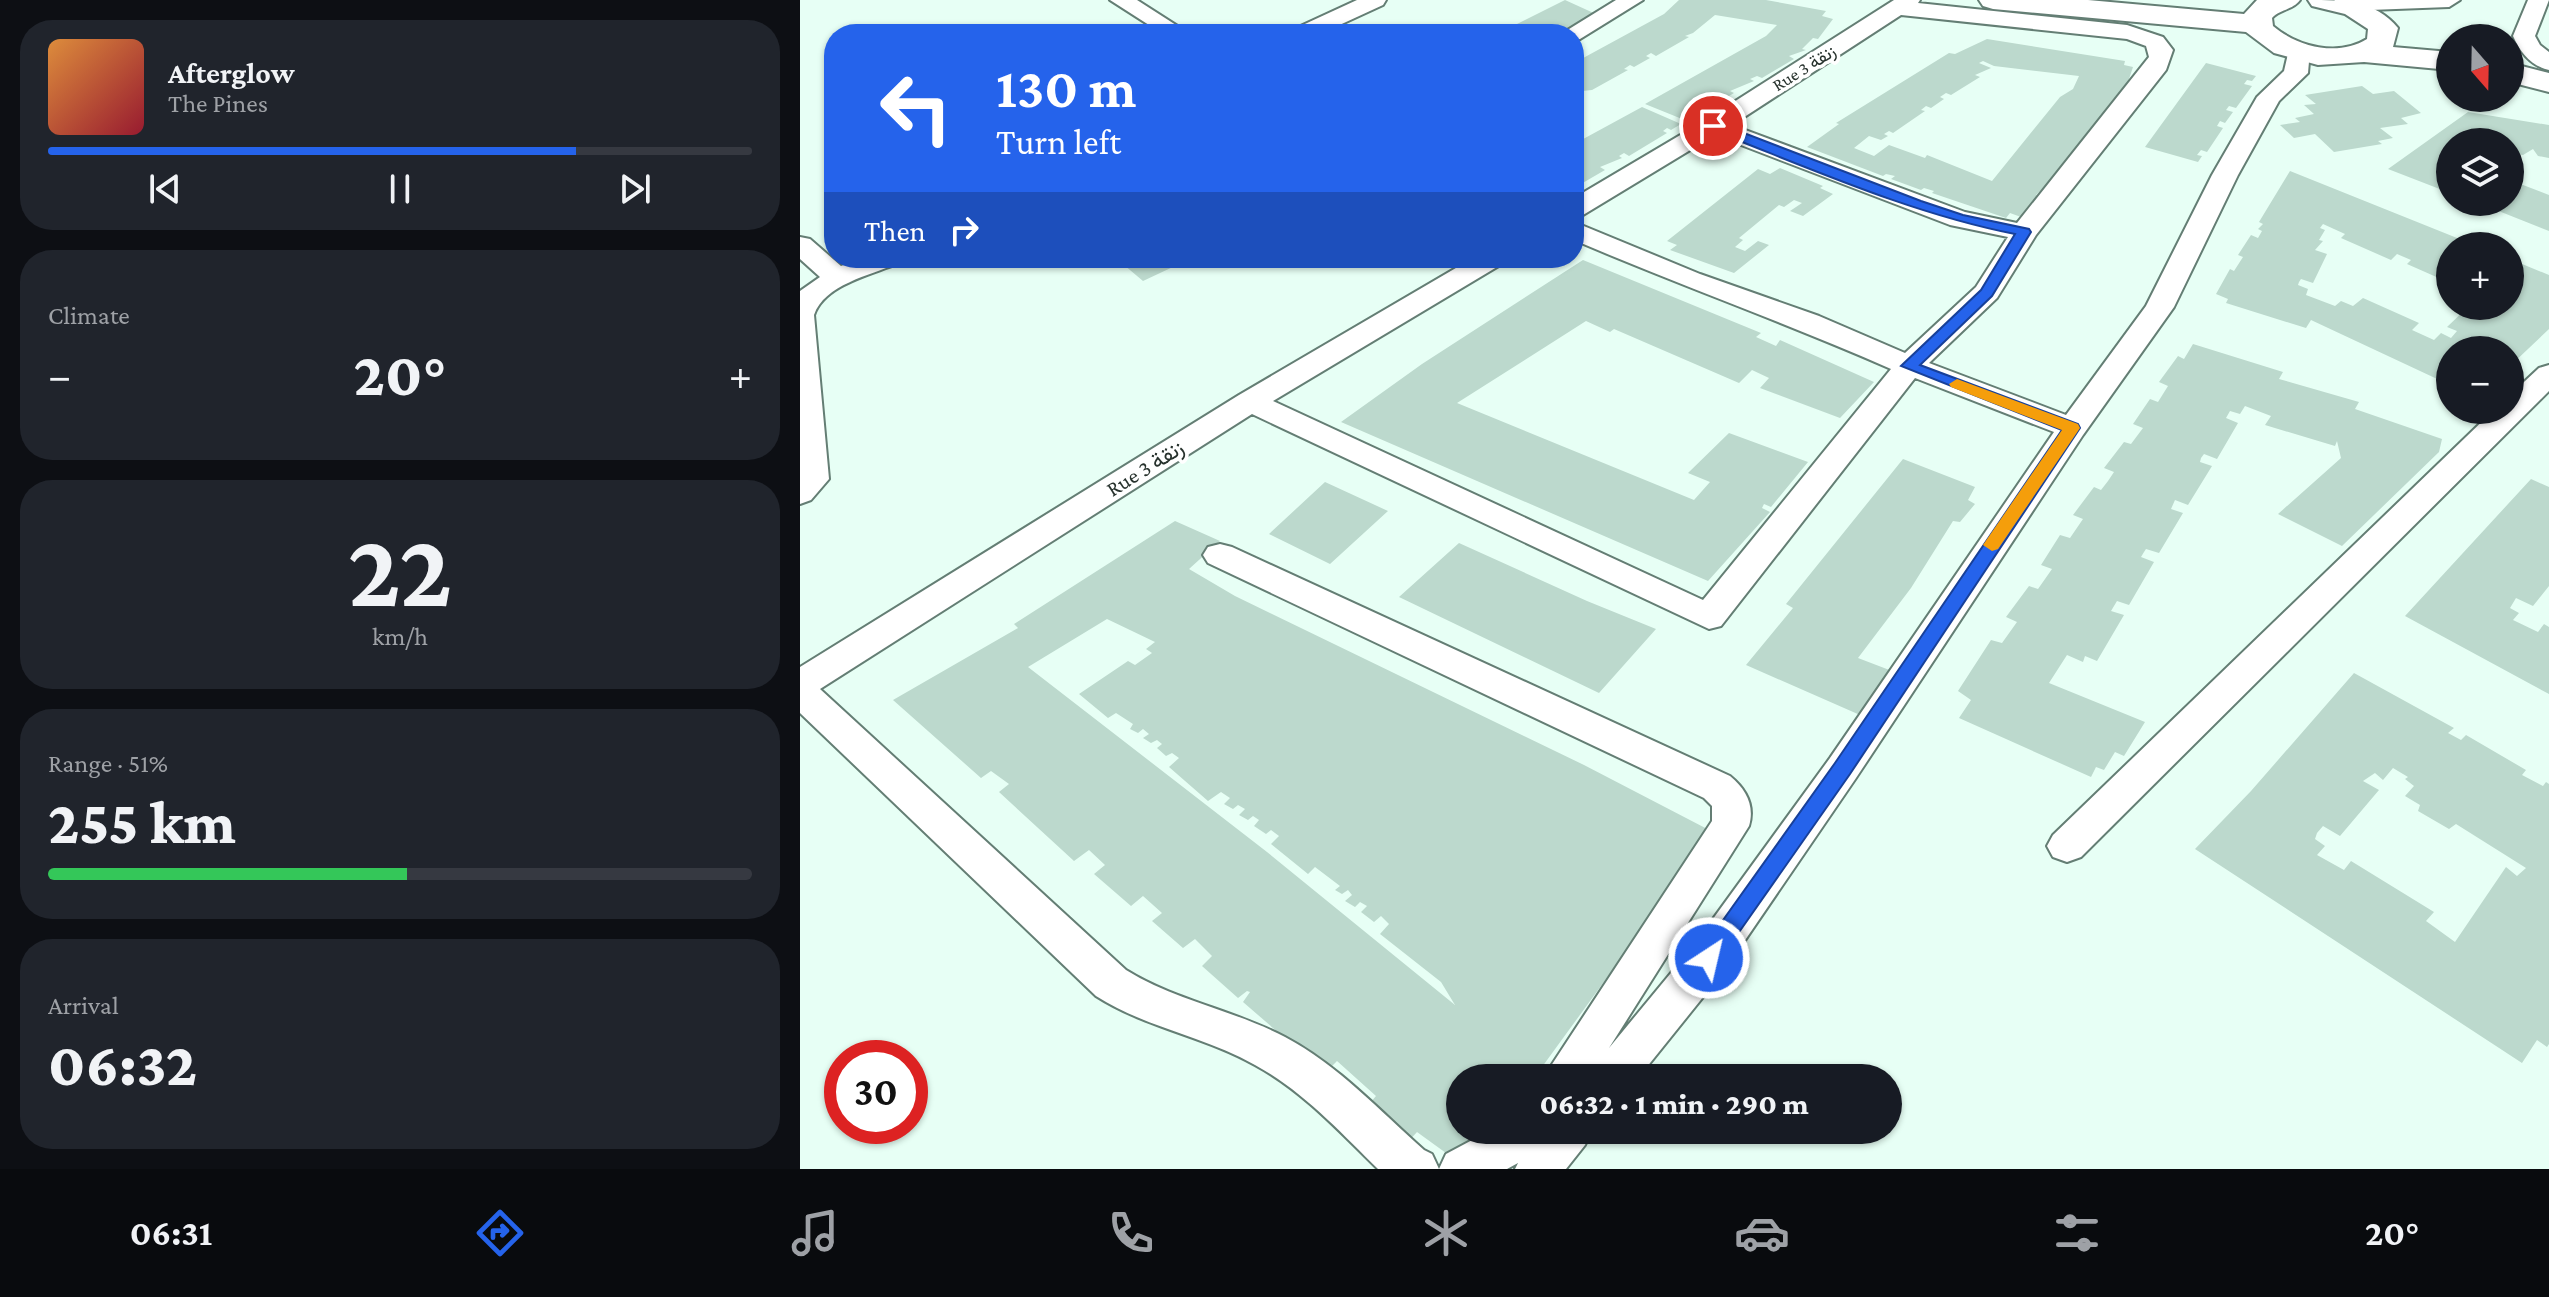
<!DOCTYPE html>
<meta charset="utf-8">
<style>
:root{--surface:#171b24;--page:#20242c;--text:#f1f3f6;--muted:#9ea1a6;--line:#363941;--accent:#2563eb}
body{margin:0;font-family:"Crimson Pro",Vazirmatn,serif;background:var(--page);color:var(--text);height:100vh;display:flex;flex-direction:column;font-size:30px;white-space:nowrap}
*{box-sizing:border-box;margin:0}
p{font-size:26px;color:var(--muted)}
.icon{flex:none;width:44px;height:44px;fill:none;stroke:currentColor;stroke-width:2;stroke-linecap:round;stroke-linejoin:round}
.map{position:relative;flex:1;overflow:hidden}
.panel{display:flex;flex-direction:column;gap:20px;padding:20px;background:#0d0f14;width:800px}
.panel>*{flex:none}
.hud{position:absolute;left:24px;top:24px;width:760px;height:244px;border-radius:32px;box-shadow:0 2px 6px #0004;background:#2563eb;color:#fff;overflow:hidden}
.needle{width:52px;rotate:160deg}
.buttons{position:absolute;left:1636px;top:24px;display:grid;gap:16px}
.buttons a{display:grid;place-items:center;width:88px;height:88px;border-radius:50%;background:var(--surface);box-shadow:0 2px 6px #0004;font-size:40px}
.speed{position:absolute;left:24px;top:1040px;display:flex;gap:16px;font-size:40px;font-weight:700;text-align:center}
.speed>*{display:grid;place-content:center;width:104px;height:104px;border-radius:50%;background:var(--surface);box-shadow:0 2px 6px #0004;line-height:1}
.speed .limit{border:12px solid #d22;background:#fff;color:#111}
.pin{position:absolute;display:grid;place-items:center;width:68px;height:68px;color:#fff;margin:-34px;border:4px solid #fff;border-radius:50%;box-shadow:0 2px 8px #0007}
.me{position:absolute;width:88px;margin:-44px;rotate:35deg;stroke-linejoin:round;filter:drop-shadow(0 0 6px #0008)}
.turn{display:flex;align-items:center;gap:28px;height:168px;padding:0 40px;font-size:36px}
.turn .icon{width:104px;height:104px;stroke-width:2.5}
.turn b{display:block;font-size:56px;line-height:68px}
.then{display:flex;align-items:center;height:76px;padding:0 40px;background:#0003;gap:16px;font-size:30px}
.big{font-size:60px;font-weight:800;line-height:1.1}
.panel .tile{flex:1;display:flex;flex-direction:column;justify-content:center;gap:12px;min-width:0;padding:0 28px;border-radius:32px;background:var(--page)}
.panel .dial{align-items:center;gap:0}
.dial b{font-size:104px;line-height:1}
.song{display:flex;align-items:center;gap:24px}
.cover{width:96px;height:96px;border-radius:12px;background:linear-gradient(135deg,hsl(30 70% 55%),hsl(350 70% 35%))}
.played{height:8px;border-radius:4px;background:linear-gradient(90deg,var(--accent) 75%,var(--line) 75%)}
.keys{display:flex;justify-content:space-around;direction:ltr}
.heat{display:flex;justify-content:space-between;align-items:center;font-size:44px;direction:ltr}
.charge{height:12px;border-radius:6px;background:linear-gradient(90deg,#34c759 51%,var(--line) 0)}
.trip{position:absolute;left:646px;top:1064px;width:456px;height:80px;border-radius:40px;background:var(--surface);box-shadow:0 2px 6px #0004;font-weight:800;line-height:80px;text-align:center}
.menu{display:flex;height:128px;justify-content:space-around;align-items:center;background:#090b0e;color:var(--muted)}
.menu .icon{width:56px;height:56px}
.menu .active{color:var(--accent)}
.menu b{font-size:36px;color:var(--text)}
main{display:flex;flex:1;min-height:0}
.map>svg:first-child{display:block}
</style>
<main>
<section class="panel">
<div class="tile">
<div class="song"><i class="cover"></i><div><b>Afterglow</b><p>The Pines</p></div></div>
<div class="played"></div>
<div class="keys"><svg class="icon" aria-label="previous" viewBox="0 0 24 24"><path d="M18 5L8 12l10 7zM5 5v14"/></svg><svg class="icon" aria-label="pause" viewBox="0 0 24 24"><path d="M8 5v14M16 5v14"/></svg><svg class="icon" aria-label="next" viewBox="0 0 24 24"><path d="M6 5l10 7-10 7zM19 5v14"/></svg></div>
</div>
<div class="tile"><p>Climate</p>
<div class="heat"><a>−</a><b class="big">20°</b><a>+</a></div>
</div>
<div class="tile dial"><b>22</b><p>km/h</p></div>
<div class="tile"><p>Range · 51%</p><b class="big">255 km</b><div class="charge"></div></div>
<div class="tile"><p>Arrival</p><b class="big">06:32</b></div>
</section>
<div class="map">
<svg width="1749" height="1169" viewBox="0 0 1749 1169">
<rect width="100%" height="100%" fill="#e7fff5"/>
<!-- building -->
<path fill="#bcd9cd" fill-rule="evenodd" d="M765,0L798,15L787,18L782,21L786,23L764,34L701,32Z
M879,0H966L1026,11L1022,16L1033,19L1018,39L1013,38L1002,49L1006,50L989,56L994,59L962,78L957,76L950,79L954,81L930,91L934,93L901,113L897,111L890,115L894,117L887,121L845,104L966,36L977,25L915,15L893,33L885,36L889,37L856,56L851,53L846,56L850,58L834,67L830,65L824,69L828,70L792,90L782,91L784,93L774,98V63L864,14Z
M1187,39L1325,61L1324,65L1333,67L1325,91H1320L1317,99L1286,136L1290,138L1273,152L1280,154L1260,179L1253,177L1249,182L1254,183L1249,189L1243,188L1236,195L1241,197L1221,217L1210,213L1206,218L1132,193L1134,191L1124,188L1121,190L1091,179L1095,176L1086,174L1083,176L1007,147L1039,124L1036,123L1149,53L1155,54ZM1183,61L1194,66L1279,76L1273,89L1260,97L1192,181L1127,155L1125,158L1089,145L1074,156L1054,148L1069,136L1081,140L1088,136L1084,134L1089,131L1093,133L1125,111L1121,110L1126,106L1131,108L1144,99L1140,97L1146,93L1151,95L1180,77L1175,75L1191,68L1179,63Z
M1406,63L1456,76L1452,81L1447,80L1444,84L1452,86L1436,108L1429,106L1426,110L1433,112L1425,123L1420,121L1417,126L1423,128L1407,152L1401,150L1397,155L1402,156L1398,162L1345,147Z
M1562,86L1573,94L1594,91L1621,113L1601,118L1608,124L1580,128L1593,138L1578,141L1582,144L1534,152L1515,134L1494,138L1480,125L1500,122L1495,118L1514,114L1504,105L1516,104L1505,95Z
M842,107L881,124L871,130L867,128L863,131L867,133L829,156L824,153L819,156L822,158L800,167L805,170L774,188V144Z
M1668,112L1749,125V158L1738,156L1733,149L1723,155L1710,153V142H1650V193L1588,169Z
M980,168L1023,186L1020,188L1033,194L1003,216L990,211L1002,203L994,200L984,207L979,205L939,238L943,240L935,247L945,251L958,241L969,245L934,273L870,250L877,245L867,241L958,169L970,174Z
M1490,171L1677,246H1650V283L1607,264L1611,260L1597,254L1591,260L1541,238L1545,234L1523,224L1520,228L1525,230L1519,240L1523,241L1515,250L1527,254L1513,283L1501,279L1499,282L1498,285L1508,289L1506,295L1535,306L1541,301L1553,306L1563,298L1619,323L1612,330L1634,340L1641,333L1651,338L1657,331L1647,327L1669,306H1710V259L1749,275V329L1710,366V350H1650V385L1511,320L1506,328L1426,303L1428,299L1416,294L1430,269L1434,271L1443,257L1438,255L1451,235L1458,238L1462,231L1458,229L1463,224L1459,222Z
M1710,180L1749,195V231L1676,202H1710Z
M341,258H392L343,281L324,265Z
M783,260L961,333L956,337L976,346L980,340L1074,382L1040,418L960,388L969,378L952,370L939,383L814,329L810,332L786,321L657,403L894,500L910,482L888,473L929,433L1008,462L971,507L964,504L962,508L970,512L908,581L541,422L622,364Z
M1393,344L1483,372L1479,379L1559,402L1555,409L1642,439L1639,452L1542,546L1478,514L1541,458L1537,441L1535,446L1465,425L1471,416L1445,406L1440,414L1430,411L1426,418L1438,423L1417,459L1404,454L1401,458L1400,462L1412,466L1388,505L1375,500L1371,509L1383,513L1359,553L1346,549L1344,552L1341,557L1354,562L1329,605L1317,601L1311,611L1324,615L1297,661L1285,656L1283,662L1267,655L1249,683L1345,722L1324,756L1315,752L1304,770L1296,767L1291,777L1159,718L1171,700L1158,691L1191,640L1202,643L1217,622L1206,617L1229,586L1238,589L1252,569L1241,565L1260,535L1270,538L1283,519L1273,515L1294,487L1301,490L1308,481L1314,472L1304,468L1324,442L1331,444L1343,428L1333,424L1350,399L1358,402L1368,386L1359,382L1378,356L1384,359Z
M1103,459L1175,487L1168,500L1175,504L1160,522L1153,521L1111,588L1058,658L1092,671L1060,715L946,665L993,608L986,604Z
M1731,479L1749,487V586L1733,606L1716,598L1710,608L1719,613L1713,620L1738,632L1744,624L1749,627V694L1605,616Z
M525,482L588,511L530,564L469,534Z
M375,521L420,541L389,569L435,596L784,765L913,832L734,1078H660V1130H680L657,1161L617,1132L606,1144L565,1109L576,1096L537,1061L525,1073L443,1002L450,992L447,991L438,998L402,966L412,956L395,939L383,948L352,921L362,913L343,896L331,906L294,874L305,865L289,850L274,861L199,792L209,784L191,771L181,778L93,700L218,628L214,624ZM307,619L355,642L346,649L352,653L335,665L328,661L279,694L308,718L316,713L333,724L330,729L338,733L343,729L349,734L343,738L351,743L357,740L362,744L357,748L366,756L372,753L379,758L369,767L408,801L421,792L430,798L424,804L433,809L438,805L445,809L439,815L448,820L453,816L459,820L454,826L466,834L471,830L479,836L471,844L508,874L515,867L540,886L535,890L542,894L548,890L552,895L545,901L555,907L560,902L567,906L561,912L574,922L581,916L589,924L580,934L641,982L655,1005L467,852L228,667Z
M659,543L787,601L856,629L799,693L599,597Z
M1554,673L1654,728L1648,733L1661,740L1666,735L1726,770L1722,775L1743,786L1746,782L1749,784V1044L1747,1047L1737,1040L1722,1063L1395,849L1451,791ZM1593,768L1608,777L1605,779L1614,786L1605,796L1620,805L1618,811L1649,829L1656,824L1726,868L1717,876L1706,867L1655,942L1626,921L1634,912L1551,861L1544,870L1517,855L1525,846L1515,839L1517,833L1523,826L1540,836L1579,790L1563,781L1575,773L1583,780Z"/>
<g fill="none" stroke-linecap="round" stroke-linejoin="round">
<!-- minor casing -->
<g stroke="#647e74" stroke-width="4">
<path id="minor" d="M310,0H337L390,34H363Z
M557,0H586L583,5L520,34H491L494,29Z
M816,0H843L780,39L774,40V34H761Z
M1094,0H1120L1118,3L1327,25L1363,37L1373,50L1366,70L1236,235L1197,298L1129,363L1266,415L1346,306L1412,175L1457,97L1484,71L1490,45H1506L1510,50L1508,73L1479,101L1438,175L1374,307L1283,435L1056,778L924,971L838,1078H743L912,821V806L904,798L408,563L403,555L408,547L420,544L432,547L930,776C946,789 955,806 949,826L809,1048L894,945L1030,758L1254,432L1115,378L921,626L909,629L452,414L20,689L326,970C376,1001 434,1010 485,1037C538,1065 580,1111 624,1150L632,1154L639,1169H578C540,1132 503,1091 455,1065C404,1036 346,1028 296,996L0,713V667L439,395L673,258H706L702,264L473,401L903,600L1091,369C987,323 879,285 774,240V222L900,274L1019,316L1105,353L1176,287L1208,237L1150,225L915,135L783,215L774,217V198L904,121ZM1101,15L1327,39L1346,46L1349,57L1217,223L1165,212L932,125Z
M1535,0H1660L1649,7L1543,11L1535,9L1532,4Z
M1728,0H1749L1735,36L1740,45L1749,52V70C1731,66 1720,52 1713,36Z
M0,237L10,239L41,266L63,258H101L97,264C70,275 24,285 14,315L29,479L11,500L0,504V291L20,277L0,259Z
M1749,365V391L1281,857L1267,862L1253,857L1247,846L1253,835L1694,410H1710V395L1739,368Z
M691,1130H792L785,1145L766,1169H715L718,1163L707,1169H639L646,1154Z"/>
</g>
<!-- tertiary casing -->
<g stroke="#647e74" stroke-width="4">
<path id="tertiary" d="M1179,0H1288L1444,14L1457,0H1500C1493,10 1480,9 1472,18L1473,26C1498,47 1538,57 1567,39L1568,29L1545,14L1512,6L1508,0C1543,0 1575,0 1598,28L1593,47L1650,52V70L1564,62L1518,65L1474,53L1446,32L1193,9L1183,6Z
M1710,63L1749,73V92L1710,82Z"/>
</g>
<!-- minor -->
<use href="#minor" fill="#fff" fill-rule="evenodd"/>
<!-- tertiary -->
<use href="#tertiary" fill="#fff" fill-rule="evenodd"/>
</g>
<!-- route -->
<path fill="#2563eb" stroke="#184099" stroke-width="2" d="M909,123H918L1121,201L1163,215L1229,229L1231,232L1192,296L1120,365L1278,424L1280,428L1050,774L916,965L909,967L901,965L897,958L901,951L1035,763L1262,430L1101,366L1181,290L1215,234C1109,213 1010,168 909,129Z"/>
<!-- slow -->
<path fill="#f59e0b" d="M1157,379L1278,424L1280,428L1198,549L1192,551L1183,545L1262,430L1151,387L1149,384Z"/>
<g text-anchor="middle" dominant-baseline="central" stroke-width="7" stroke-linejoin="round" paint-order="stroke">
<!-- far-street labels -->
<g font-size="18" fill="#27322d" stroke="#fff">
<text transform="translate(1004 68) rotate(-32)">Rue 3 زنقة</text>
</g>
<!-- street labels -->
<g font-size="22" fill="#27322d" stroke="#fff">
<text transform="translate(345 468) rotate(-32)">Rue 3 زنقة</text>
</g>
</g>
</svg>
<div class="buttons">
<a><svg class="needle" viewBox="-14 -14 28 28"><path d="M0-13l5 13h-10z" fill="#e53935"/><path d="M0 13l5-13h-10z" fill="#9ea1a6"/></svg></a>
<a><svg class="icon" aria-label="layers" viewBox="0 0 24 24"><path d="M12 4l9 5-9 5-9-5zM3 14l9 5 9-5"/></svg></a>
<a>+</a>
<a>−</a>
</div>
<div class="speed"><div class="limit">30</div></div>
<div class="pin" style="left:913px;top:126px;background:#d93025"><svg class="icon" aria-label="arrive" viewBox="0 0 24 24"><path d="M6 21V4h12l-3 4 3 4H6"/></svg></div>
<svg class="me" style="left:909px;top:958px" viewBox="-20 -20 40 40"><circle r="17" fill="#2563eb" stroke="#fff" stroke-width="3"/><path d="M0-11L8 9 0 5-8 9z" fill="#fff"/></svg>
<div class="trip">06:32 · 1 min · 290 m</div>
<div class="hud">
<div class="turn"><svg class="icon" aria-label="left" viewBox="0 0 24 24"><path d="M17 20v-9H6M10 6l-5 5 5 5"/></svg><div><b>130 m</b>Turn left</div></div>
<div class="then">Then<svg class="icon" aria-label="right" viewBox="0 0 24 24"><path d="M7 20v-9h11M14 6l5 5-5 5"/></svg></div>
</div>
</div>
</main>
<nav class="menu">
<b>06:31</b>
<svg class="icon active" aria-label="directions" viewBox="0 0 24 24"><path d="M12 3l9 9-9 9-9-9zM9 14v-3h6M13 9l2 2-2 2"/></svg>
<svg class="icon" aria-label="music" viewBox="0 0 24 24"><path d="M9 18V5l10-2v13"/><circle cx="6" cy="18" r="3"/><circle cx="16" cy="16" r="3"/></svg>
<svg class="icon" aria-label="phone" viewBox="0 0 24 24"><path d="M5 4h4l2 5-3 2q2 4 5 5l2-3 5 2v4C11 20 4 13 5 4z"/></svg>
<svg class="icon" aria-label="climate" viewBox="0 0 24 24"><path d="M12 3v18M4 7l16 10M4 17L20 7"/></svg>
<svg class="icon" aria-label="car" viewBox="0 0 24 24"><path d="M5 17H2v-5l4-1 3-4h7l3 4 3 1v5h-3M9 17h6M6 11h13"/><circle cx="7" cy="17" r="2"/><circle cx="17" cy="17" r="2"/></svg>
<svg class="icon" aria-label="filters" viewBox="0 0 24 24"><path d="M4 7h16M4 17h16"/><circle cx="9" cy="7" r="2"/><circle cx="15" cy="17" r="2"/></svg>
<b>20°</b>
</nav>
